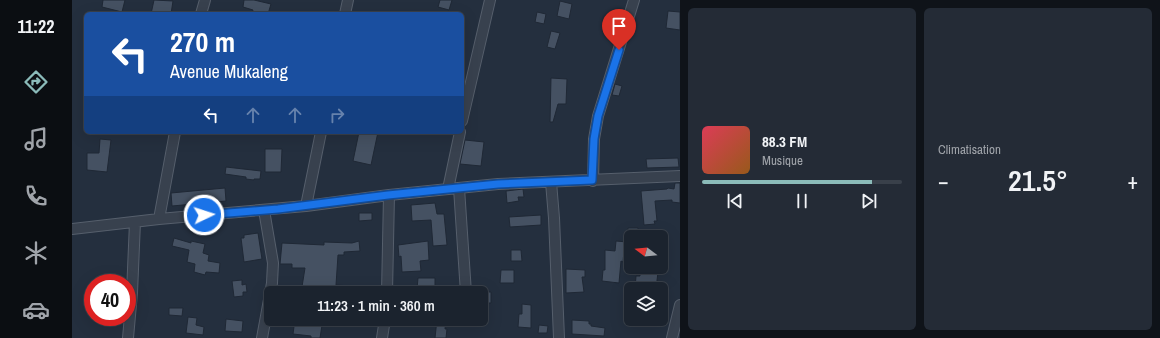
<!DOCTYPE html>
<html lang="fr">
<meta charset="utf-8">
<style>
:root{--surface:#1b232e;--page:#242b36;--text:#f1f3f6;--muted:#a0a4aa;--line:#39404a;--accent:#8bbbb9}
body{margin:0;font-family:"Archivo Narrow",sans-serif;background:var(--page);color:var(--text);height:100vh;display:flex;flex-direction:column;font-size:15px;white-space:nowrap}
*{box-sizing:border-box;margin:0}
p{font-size:13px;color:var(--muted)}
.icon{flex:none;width:22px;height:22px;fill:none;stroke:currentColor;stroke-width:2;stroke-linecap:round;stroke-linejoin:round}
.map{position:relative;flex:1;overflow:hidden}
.side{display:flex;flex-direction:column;gap:8px;padding:8px;background:#0f1319;width:480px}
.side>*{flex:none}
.hud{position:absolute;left:12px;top:12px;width:380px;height:122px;border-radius:6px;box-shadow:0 4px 16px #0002,0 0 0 1px var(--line);background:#1a4fa0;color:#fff;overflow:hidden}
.needle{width:26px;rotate:286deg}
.controls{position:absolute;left:552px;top:230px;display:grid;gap:8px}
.controls a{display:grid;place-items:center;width:44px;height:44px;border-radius:6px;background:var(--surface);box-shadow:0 4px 16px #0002,0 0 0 1px var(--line);font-size:20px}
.speed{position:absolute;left:12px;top:274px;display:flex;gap:8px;font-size:20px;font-weight:700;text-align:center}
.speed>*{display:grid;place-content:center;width:52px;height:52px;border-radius:50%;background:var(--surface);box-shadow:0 4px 16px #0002,0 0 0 1px var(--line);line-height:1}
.speed .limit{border:6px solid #d22;background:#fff;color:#111}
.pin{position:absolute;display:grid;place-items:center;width:34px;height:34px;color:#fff;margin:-41px -17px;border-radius:50% 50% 50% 0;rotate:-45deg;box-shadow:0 0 4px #0007}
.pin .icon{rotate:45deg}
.me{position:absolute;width:44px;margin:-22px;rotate:86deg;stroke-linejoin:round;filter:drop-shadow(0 0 3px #0008)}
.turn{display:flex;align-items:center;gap:14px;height:84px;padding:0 20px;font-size:18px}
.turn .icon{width:52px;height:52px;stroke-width:2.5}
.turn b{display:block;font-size:28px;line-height:34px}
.lanes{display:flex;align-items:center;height:38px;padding:0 20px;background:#0003;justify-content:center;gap:20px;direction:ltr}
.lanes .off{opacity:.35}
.big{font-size:30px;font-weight:600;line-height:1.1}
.side .card{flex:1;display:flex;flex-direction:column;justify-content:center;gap:6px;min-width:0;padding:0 14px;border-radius:6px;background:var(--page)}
.song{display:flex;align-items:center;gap:12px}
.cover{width:48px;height:48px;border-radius:6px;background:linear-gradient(135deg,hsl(350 70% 55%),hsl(30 70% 35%))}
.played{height:4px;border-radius:2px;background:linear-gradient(90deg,var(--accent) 85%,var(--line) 85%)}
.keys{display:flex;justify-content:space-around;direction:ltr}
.heat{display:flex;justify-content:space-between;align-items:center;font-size:22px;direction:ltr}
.side .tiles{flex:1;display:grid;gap:8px;grid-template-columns:repeat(2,1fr)}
.trip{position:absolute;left:192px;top:286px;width:224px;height:40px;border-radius:6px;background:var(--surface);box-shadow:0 4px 16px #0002,0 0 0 1px var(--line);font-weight:600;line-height:40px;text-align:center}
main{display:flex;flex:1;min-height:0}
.dock{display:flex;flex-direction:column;width:72px;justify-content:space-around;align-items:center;background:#0b0e12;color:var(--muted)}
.dock .icon{width:28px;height:28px}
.dock .current{color:var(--accent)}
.dock b{font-size:18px;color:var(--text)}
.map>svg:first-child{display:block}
</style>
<main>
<nav class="dock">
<b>11:22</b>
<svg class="icon current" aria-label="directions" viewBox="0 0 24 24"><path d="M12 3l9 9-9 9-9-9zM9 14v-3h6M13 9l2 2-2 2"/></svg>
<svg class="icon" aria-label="music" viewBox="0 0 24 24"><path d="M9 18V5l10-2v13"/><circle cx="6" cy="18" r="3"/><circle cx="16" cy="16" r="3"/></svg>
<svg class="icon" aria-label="phone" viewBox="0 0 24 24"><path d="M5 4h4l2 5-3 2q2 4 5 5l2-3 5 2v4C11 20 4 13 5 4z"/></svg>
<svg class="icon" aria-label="climate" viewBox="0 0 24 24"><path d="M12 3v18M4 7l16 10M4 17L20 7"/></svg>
<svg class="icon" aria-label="car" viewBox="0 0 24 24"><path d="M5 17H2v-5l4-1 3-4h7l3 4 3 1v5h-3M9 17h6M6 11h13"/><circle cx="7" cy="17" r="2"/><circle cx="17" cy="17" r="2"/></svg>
</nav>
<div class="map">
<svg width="608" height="338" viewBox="0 0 608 338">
<rect width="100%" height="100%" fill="#242f3e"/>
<!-- building -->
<path fill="#455162" stroke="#1f2835" d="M31,0H53L50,12L30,7Z
M82,0L101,1L99,14H79Z
M172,0H182L199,4L196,14H180L181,10L171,7Z
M368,0H380L377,10L366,7Z
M488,1L500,4L497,19L485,16Z
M596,11L608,12V30L594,28Z
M465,12L474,14L472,24L463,22Z
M479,31L488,33L483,49L475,47Z
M479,78L495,79L494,104H486L481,122H478Z
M543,84L550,86L547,96L540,95Z
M287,132H306L299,165L281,161Z
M28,139L39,140L35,172L15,170V153H27Z
M393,140L412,142L409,166L388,164Z
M193,149H210L209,172H193Z
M606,158L607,167L575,168L574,159Z
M154,167L189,171L188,179H182V180L174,179V177L153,174Z
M603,183H608V203L600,202V200L583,201L585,221H582L583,224L572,225L569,191L595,189L596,188L602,189Z
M153,188L154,201L100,206L99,193Z
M451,189L452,197H446L447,201L435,203L434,191Z
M363,203L365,214H372L375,245L361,246L359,220L340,221L339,205Z
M287,213H300V220L287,221Z
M469,215V225L438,227L437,217Z
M556,228H566V237H556Z
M186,233L190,259L172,262L169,238H172V235Z
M102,238L119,243V241L133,244L131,253L137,255L136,261L148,263L147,273L134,272L133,275L122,272L123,264L115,262L117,250L100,246Z
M287,241L288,251L272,252V255H266L264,285L294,287V293H229L233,268H220V264H208L210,243L252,245V242L280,243Z
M356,241L357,260L348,261L349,271L330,272L329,256L327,257L326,245Z
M544,241L555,242V251H552L551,262L549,261L547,283L530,281L531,270H533V250L543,251Z
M439,250H449L450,261H439Z
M494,269L513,270V277H510L512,292L494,293Z
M429,270H442V283H428Z
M568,271L586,272L584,289H563L564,276H568Z
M346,278H363V289H345Z
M170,280V285L174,284L175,292H171V296L162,297L160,281Z
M409,292H419V303H409Z
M450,304L459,305V328L446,327L447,314H450Z
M97,308H111L110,316L97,315Z
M116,317L125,318L124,325L132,327L131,335L114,333Z
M154,319L171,321L170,332L153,331Z
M223,319H251L248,338H239V336L221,334Z
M365,319H374L373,329H375L374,338H363Z
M500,320L517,321V324H519V326L533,328L532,336L500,334Z
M467,325L476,326L475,333H466Z"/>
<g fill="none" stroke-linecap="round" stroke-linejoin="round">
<!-- minor casing -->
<g stroke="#565f6c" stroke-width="12">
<path id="minor" d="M129,14L133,0
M273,14L276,0
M390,121L418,0
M521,181L522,139L526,116L562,0
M479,182L482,218L487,338
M387,188L394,293
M376,189L388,132
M234,206L249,132
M87,219L103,132
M0,229L87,219L234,206L317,195L426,184L608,176
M315,293L317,195
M394,320V319
M56,338L60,293L63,222
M190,338L200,283L201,263L192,210
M310,338L313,319
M600,338L608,305"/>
</g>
<!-- minor -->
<use href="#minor" stroke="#38414e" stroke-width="10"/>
</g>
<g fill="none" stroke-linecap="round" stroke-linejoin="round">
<!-- route casing -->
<g stroke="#114b97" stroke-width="10">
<path id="route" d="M132,215L206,209L316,195L426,184L520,180L522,139L526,116L547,50"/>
</g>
<!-- route -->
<use href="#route" stroke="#1a73e8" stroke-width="7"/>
</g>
</svg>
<div class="controls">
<a><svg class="needle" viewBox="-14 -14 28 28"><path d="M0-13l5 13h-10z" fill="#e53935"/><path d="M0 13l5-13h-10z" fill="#a0a4aa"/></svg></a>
<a><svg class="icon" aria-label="layers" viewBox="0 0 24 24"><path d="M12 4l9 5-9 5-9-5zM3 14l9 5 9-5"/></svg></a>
</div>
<div class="speed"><div class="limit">40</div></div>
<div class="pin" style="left:547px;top:50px;background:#d93025"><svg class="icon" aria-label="arrive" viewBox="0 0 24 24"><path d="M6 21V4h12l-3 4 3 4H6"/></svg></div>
<svg class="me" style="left:132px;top:215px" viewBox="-20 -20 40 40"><circle r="17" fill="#1a73e8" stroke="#fff" stroke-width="3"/><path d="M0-11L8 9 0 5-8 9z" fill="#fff"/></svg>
<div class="trip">11:23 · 1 min · 360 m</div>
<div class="hud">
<div class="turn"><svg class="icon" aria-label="left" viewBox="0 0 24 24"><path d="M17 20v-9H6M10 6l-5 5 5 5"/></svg><div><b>270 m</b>Avenue Mukaleng</div></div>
<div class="lanes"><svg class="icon" aria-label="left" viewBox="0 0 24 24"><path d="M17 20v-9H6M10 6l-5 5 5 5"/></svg><svg class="icon off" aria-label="ahead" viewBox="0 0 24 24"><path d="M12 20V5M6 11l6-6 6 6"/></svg><svg class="icon off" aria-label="ahead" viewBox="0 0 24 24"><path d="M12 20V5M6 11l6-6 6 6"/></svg><svg class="icon off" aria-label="right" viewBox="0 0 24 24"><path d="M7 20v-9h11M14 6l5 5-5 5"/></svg></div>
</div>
</div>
<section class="side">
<div class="tiles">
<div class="card">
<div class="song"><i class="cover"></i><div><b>88.3 FM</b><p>Musique</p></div></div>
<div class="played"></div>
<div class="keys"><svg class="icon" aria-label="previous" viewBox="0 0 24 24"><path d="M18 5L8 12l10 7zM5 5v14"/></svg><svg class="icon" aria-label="pause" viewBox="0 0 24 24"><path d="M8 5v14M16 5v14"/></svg><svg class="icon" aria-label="next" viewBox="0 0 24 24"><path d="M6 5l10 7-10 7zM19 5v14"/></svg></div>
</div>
<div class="card"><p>Climatisation</p>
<div class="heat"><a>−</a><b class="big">21.5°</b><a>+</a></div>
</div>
</div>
</section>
</main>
